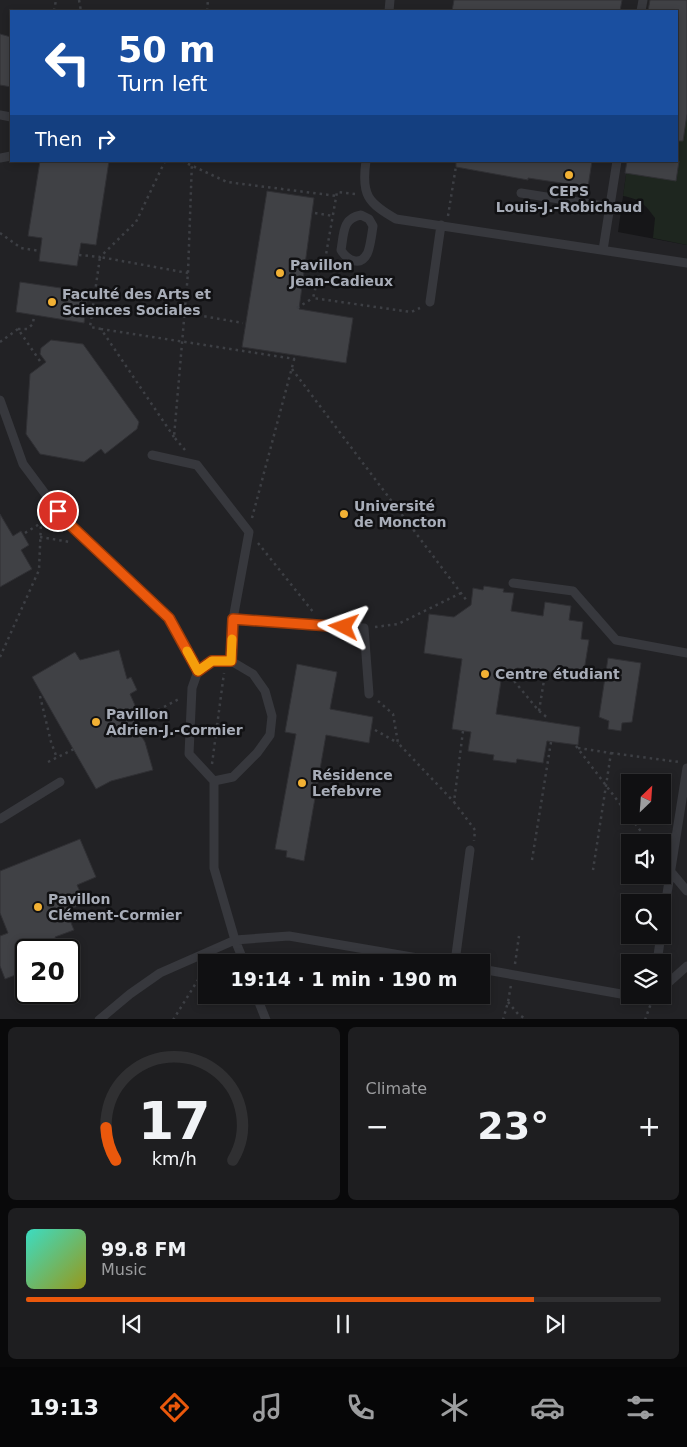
<!DOCTYPE html>
<meta charset="utf-8">
<style>
:root{--surface:#101012;--page:#1e1e20;--text:#f1f3f6;--muted:#9c9d9f;--line:#303032;--accent:#ea580c}
body{margin:0;font-family:"DejaVu Sans",sans-serif;background:var(--page);color:var(--text);height:100vh;display:flex;flex-direction:column;font-size:19px;white-space:nowrap}
*{box-sizing:border-box;margin:0}
p{font-size:16px;color:var(--muted)}
.icon{flex:none;width:28px;height:28px;fill:none;stroke:currentColor;stroke-width:2;stroke-linecap:round;stroke-linejoin:round}
.map{position:relative;height:1019px;overflow:hidden}
.side{display:flex;flex-direction:column;gap:8px;padding:8px;background:#09090a;flex:1}
.side>*{flex:none}
.banner{position:absolute;left:10px;top:10px;width:668px;height:152px;border-radius:0px;box-shadow:0 2px 8px #0003,0 0 0 1px var(--line);background:#1a4fa0;color:#fff;overflow:hidden}
.needle{width:32px;rotate:25deg}
.fabs{position:absolute;left:621px;top:774px;display:grid;gap:10px}
.fabs a{display:grid;place-items:center;width:50px;height:50px;border-radius:0px;background:var(--surface);box-shadow:0 2px 8px #0003,0 0 0 1px var(--line);font-size:25px}
.speed{position:absolute;left:15px;top:939px;display:flex;gap:10px;font-size:25px;font-weight:700;text-align:center}
.speed>*{display:grid;place-content:center;width:65px;height:65px;border-radius:50%;background:var(--surface);box-shadow:0 2px 8px #0003,0 0 0 1px var(--line);line-height:1}
.speed .limit{border:2px solid #111;border-radius:8px;background:#fff;color:#111}
.pin{position:absolute;display:grid;place-items:center;width:42px;height:42px;color:#fff;margin:-21px;border:2px solid #fff;border-radius:50%;box-shadow:0 1px 5px #0007}
.me{position:absolute;width:55px;margin:-28px;rotate:274deg;stroke-linejoin:round;filter:drop-shadow(0 0 4px #0008)}
.turn{display:flex;align-items:center;gap:18px;height:105px;padding:0 25px;font-size:22px}
.turn .icon{width:65px;height:65px;stroke-width:2.5}
.turn b{display:block;font-size:35px;line-height:42px}
.then{display:flex;align-items:center;height:48px;padding:0 25px;background:#0003;gap:10px;font-size:19px}
.big{font-size:38px;font-weight:800;line-height:1.1}
.side .tile{flex:1;display:flex;flex-direction:column;justify-content:center;gap:8px;min-width:0;padding:0 18px;border-radius:8px;background:var(--page)}
.side .dial{align-items:center;gap:0}
.dial svg{height:130px;overflow:visible;fill:none;stroke:var(--line);stroke-width:7;stroke-linecap:round;text-anchor:middle}
.dial text{fill:var(--text);stroke:none}
.song{display:flex;align-items:center;gap:15px}
.cover{width:60px;height:60px;border-radius:8px;background:linear-gradient(135deg,hsl(170 70% 55%),hsl(60 70% 35%))}
.played{height:5px;border-radius:2px;background:linear-gradient(90deg,var(--accent) 80%,var(--line) 80%)}
.keys{display:flex;justify-content:space-around;direction:ltr}
.heat{display:flex;justify-content:space-between;align-items:center;font-size:28px;direction:ltr}
.side .tiles{flex:1;display:grid;gap:8px;grid-template-columns:1fr 1fr}
.tile:last-child{grid-column:span 2}
.trip{position:absolute;left:198px;top:954px;width:292px;height:50px;border-radius:0px;background:var(--surface);box-shadow:0 2px 8px #0003,0 0 0 1px var(--line);font-weight:800;line-height:50px;text-align:center}
.dock{display:flex;height:80px;justify-content:space-around;align-items:center;background:#060607;color:var(--muted)}
.dock .icon{width:35px;height:35px}
.dock .active{color:var(--accent)}
.dock b{font-size:22px;color:var(--text)}
.map>svg:first-child{display:block}
</style>
<div class="map">
<svg width="687" height="1020" viewBox="0 0 687 1020">
<rect width="100%" height="100%" fill="#161618"/>
<!-- built -->
<path fill="#222225" fill-rule="evenodd" d="M0,0H651L650,11H11V161H628L618,232L687,245V1019L0,1020ZM630,782H662V815H630ZM630,842H662V875H630ZM630,902H662V935H630ZM26,950H69V992H26ZM206,962H481V995H206ZM630,962H662V995H630Z"/>
<!-- green -->
<path fill="#1e261f" d="M651,0H687V245L653,238L655,218C645,204 640,199 623,196L628,161H676V11H650Z"/>
<!-- building -->
<path fill="#404145" stroke="#303034" d="M454,0H622L620,11H452Z
M650,0H687V114L683,141H676V11H648Z
M0,34L11,37V87L0,85Z
M40,161H109L96,245L81,243L77,266L39,261L42,238L28,236Z
M456,161H592L588,187L528,178V180L456,167Z
M627,161H679L676,181L625,173Z
M267,191L314,198L299,309L353,318L346,363L242,347Z
M20,282L88,292L84,323L16,312Z
M51,340L83,344L139,422L137,429L105,454L101,449L84,462L40,454L26,434L30,374L46,362L40,354L41,348Z
M0,514L13,536L21,531L29,545L21,550L32,569L0,587Z
M484,586L504,589L503,592L514,593L511,611L543,616L545,602L571,606L569,620L583,622L581,639L589,640L584,671L576,669L575,678L558,675L559,673L517,668L501,681L496,714L580,727L578,745L547,741L543,763L517,759L516,763L493,760L494,755L468,751L471,732L452,729L462,659L424,653L429,614L454,617L471,605L473,588L483,590Z
M119,650L127,679L131,677L137,690L130,694L138,712L131,716L138,728L137,729L145,742L153,770L111,781L96,789L32,677L75,652L80,660Z
M608,658L641,663L632,722L622,723L621,731L608,729L609,721L599,717Z
M297,664L337,672L330,709L373,717L369,743L326,735L304,861L286,857L287,851L275,849L296,734L285,732Z
M80,839L96,877L77,885L85,903L66,911L74,930L55,937L60,950H26V971L5,979L0,966V936L8,933L0,913V871Z"/>
<g fill="none" stroke-linecap="round" stroke-linejoin="round">
<!-- path -->
<path stroke="#3d3f44" stroke-width="2.5" stroke-dasharray="2.5 4" stroke-linecap="butt" d="M79,0L81,11
M54,11L56,0
M207,11L208,0
M182,161L227,182L337,196
M355,194L337,192L324,266L319,274L313,298L411,312L420,308
M315,213L333,216
M448,216L456,166
M0,233L21,248L40,251
M79,255L100,257L136,222L165,161
M297,308L313,298
M185,313L243,323
M18,329H27L33,324L34,315
M101,329L90,327L100,257L188,273
M0,342L18,329L42,364
M292,369L467,601
M174,437L101,329L295,359
M185,450L174,437L188,273L192,161
M252,518L295,356
M25,533L41,523
M40,537L70,542
M258,543L314,613
M375,627L398,624L461,593
M0,657L39,570L41,523L48,518
M510,676L539,711L549,719
M40,696L51,742L57,758
M378,701L393,714L398,743L454,802
M539,711L545,674
M141,719L181,698
M375,730L398,743
M463,731L454,802L475,830L474,841
M576,746L649,842
M578,748L611,753L593,870
M611,753L679,762
M48,762L74,749
M212,764L224,673
M532,860L551,742
M515,964L519,936
M508,1002L518,1014L527,1020
M173,1020L206,967
M503,1020L508,1002L511,985
M645,1020L654,995"/>
<!-- lane -->
<path stroke="#37383d" stroke-width="9" d="M389,11L390,0
M641,11L643,0
M0,115L11,117
M0,158L11,156
M366,161C361,195 368,203 396,219L687,263
M521,193L610,207
M361,215L369,219L373,226C372,233 370,249 367,254C360,267 347,260 341,250C344,234 342,218 361,215Z
M603,250L617,161
M430,302L441,225
M0,400L23,464L64,519L169,618L198,671
M152,455L197,465L249,532L233,619
M513,583L573,591L616,640L687,653
M212,661H231L253,674L265,691L272,716L270,735L257,753L233,777L214,781L189,754L192,688L198,671Z
M231,661L233,619L364,628L369,694
M214,781V868L235,940L244,962
M0,819L60,782
M671,872L687,891
M662,925L687,768
M455,962L470,850
M657,962L661,935
M481,969L621,994L630,992
M662,984L668,983L687,966
M256,995L266,1020
M99,1020L130,994L160,973L235,940L289,936L441,962"/>
</g>
<g fill="none" stroke-linecap="round" stroke-linejoin="round">
<!-- route casing -->
<g stroke="#983908" stroke-width="12">
<path id="route" d="M58,511L64,519L169,618L198,671L212,661H231L233,619L344,627"/>
</g>
<!-- route -->
<use href="#route" stroke="#ea580c" stroke-width="9"/>
<!-- slow -->
<path stroke="#f59e0b" stroke-width="9" d="M187,651L198,671L212,661H231L232,639"/>
</g>
<!-- markers -->
<g fill="#f2b134" stroke="#111113" stroke-width="2">
<circle cx="569" cy="175" r="5"/>
<circle cx="280" cy="273" r="5"/>
<circle cx="52" cy="302" r="5"/>
<circle cx="344" cy="514" r="5"/>
<circle cx="485" cy="674" r="5"/>
<circle cx="96" cy="722" r="5"/>
<circle cx="302" cy="783" r="5"/>
<circle cx="38" cy="907" r="5"/>
</g>
<g text-anchor="middle" dominant-baseline="central" stroke-width="5" stroke-linejoin="round" paint-order="stroke">
<!-- poi labels -->
<g font-size="14" font-weight="bold" fill="#a8adb8" stroke="#111113" text-anchor="start">
<text x="569" y="191" text-anchor="middle">CEPS<tspan x="569" dy="16">Louis-J.-Robichaud</tspan></text>
<text x="290" y="265">Pavillon<tspan x="290" dy="16">Jean-Cadieux</tspan></text>
<text x="62" y="294">Faculté des Arts et<tspan x="62" dy="16">Sciences Sociales</tspan></text>
<text x="354" y="506">Université<tspan x="354" dy="16">de Moncton</tspan></text>
<text x="495" y="674">Centre étudiant</text>
<text x="106" y="714">Pavillon<tspan x="106" dy="16">Adrien-J.-Cormier</tspan></text>
<text x="312" y="775">Résidence<tspan x="312" dy="16">Lefebvre</tspan></text>
<text x="48" y="899">Pavillon<tspan x="48" dy="16">Clément-Cormier</tspan></text>
</g>
</g>
</svg>
<div class="fabs">
<a><svg class="needle" viewBox="-14 -14 28 28"><path d="M0-13l5 13h-10z" fill="#e53935"/><path d="M0 13l5-13h-10z" fill="#9c9d9f"/></svg></a>
<a><svg class="icon" aria-label="sound" viewBox="0 0 24 24"><path d="M4 9h4l5-4v14l-5-4H4zM17 9q2 3 0 6"/></svg></a>
<a><svg class="icon" aria-label="search" viewBox="0 0 24 24"><circle cx="10" cy="10" r="6"/><path d="M15 15l6 6"/></svg></a>
<a><svg class="icon" aria-label="layers" viewBox="0 0 24 24"><path d="M12 4l9 5-9 5-9-5zM3 14l9 5 9-5"/></svg></a>
</div>
<div class="speed"><div class="limit">20</div></div>
<div class="pin" style="left:58px;top:511px;background:#d93025"><svg class="icon" aria-label="arrive" viewBox="0 0 24 24"><path d="M6 21V4h12l-3 4 3 4H6"/></svg></div>
<svg class="me" style="left:344px;top:627px" viewBox="-20 -20 40 40"><path d="M0-17L14 15 0 8-14 15z" fill="#ea580c" stroke="#fff" stroke-width="4"/></svg>
<div class="trip">19:14 · 1 min · 190 m</div>
<div class="banner">
<div class="turn"><svg class="icon" aria-label="left" viewBox="0 0 24 24"><path d="M17 20v-9H6M10 6l-5 5 5 5"/></svg><div><b>50 m</b>Turn left</div></div>
<div class="then">Then<svg class="icon" aria-label="right" viewBox="0 0 24 24"><path d="M7 20v-9h11M14 6l5 5-5 5"/></svg></div>
</div>
</div>
<section class="side">
<div class="tiles">
<div class="tile dial"><svg viewBox="0 0 100 80">
<path d="M14 69A42 42 0 1 1 86 69"/>
<path d="M14 69A42 42 0 0 1 8 49" stroke="#ea580c"/>
<text x="50" y="56" font-size="32" font-weight="700">17</text>
<text x="50" y="72" font-size="11">km/h</text>
</svg></div>
<div class="tile"><p>Climate</p>
<div class="heat"><a>−</a><b class="big">23°</b><a>+</a></div>
</div>
<div class="tile">
<div class="song"><i class="cover"></i><div><b>99.8 FM</b><p>Music</p></div></div>
<div class="played"></div>
<div class="keys"><svg class="icon" aria-label="previous" viewBox="0 0 24 24"><path d="M18 5L8 12l10 7zM5 5v14"/></svg><svg class="icon" aria-label="pause" viewBox="0 0 24 24"><path d="M8 5v14M16 5v14"/></svg><svg class="icon" aria-label="next" viewBox="0 0 24 24"><path d="M6 5l10 7-10 7zM19 5v14"/></svg></div>
</div>
</div>
</section>
<nav class="dock">
<b>19:13</b>
<svg class="icon active" aria-label="directions" viewBox="0 0 24 24"><path d="M12 3l9 9-9 9-9-9zM9 14v-3h6M13 9l2 2-2 2"/></svg>
<svg class="icon" aria-label="music" viewBox="0 0 24 24"><path d="M9 18V5l10-2v13"/><circle cx="6" cy="18" r="3"/><circle cx="16" cy="16" r="3"/></svg>
<svg class="icon" aria-label="phone" viewBox="0 0 24 24"><path d="M5 4h4l2 5-3 2q2 4 5 5l2-3 5 2v4C11 20 4 13 5 4z"/></svg>
<svg class="icon" aria-label="climate" viewBox="0 0 24 24"><path d="M12 3v18M4 7l16 10M4 17L20 7"/></svg>
<svg class="icon" aria-label="car" viewBox="0 0 24 24"><path d="M5 17H2v-5l4-1 3-4h7l3 4 3 1v5h-3M9 17h6M6 11h13"/><circle cx="7" cy="17" r="2"/><circle cx="17" cy="17" r="2"/></svg>
<svg class="icon" aria-label="filters" viewBox="0 0 24 24"><path d="M4 7h16M4 17h16"/><circle cx="9" cy="7" r="2"/><circle cx="15" cy="17" r="2"/></svg>
</nav>
